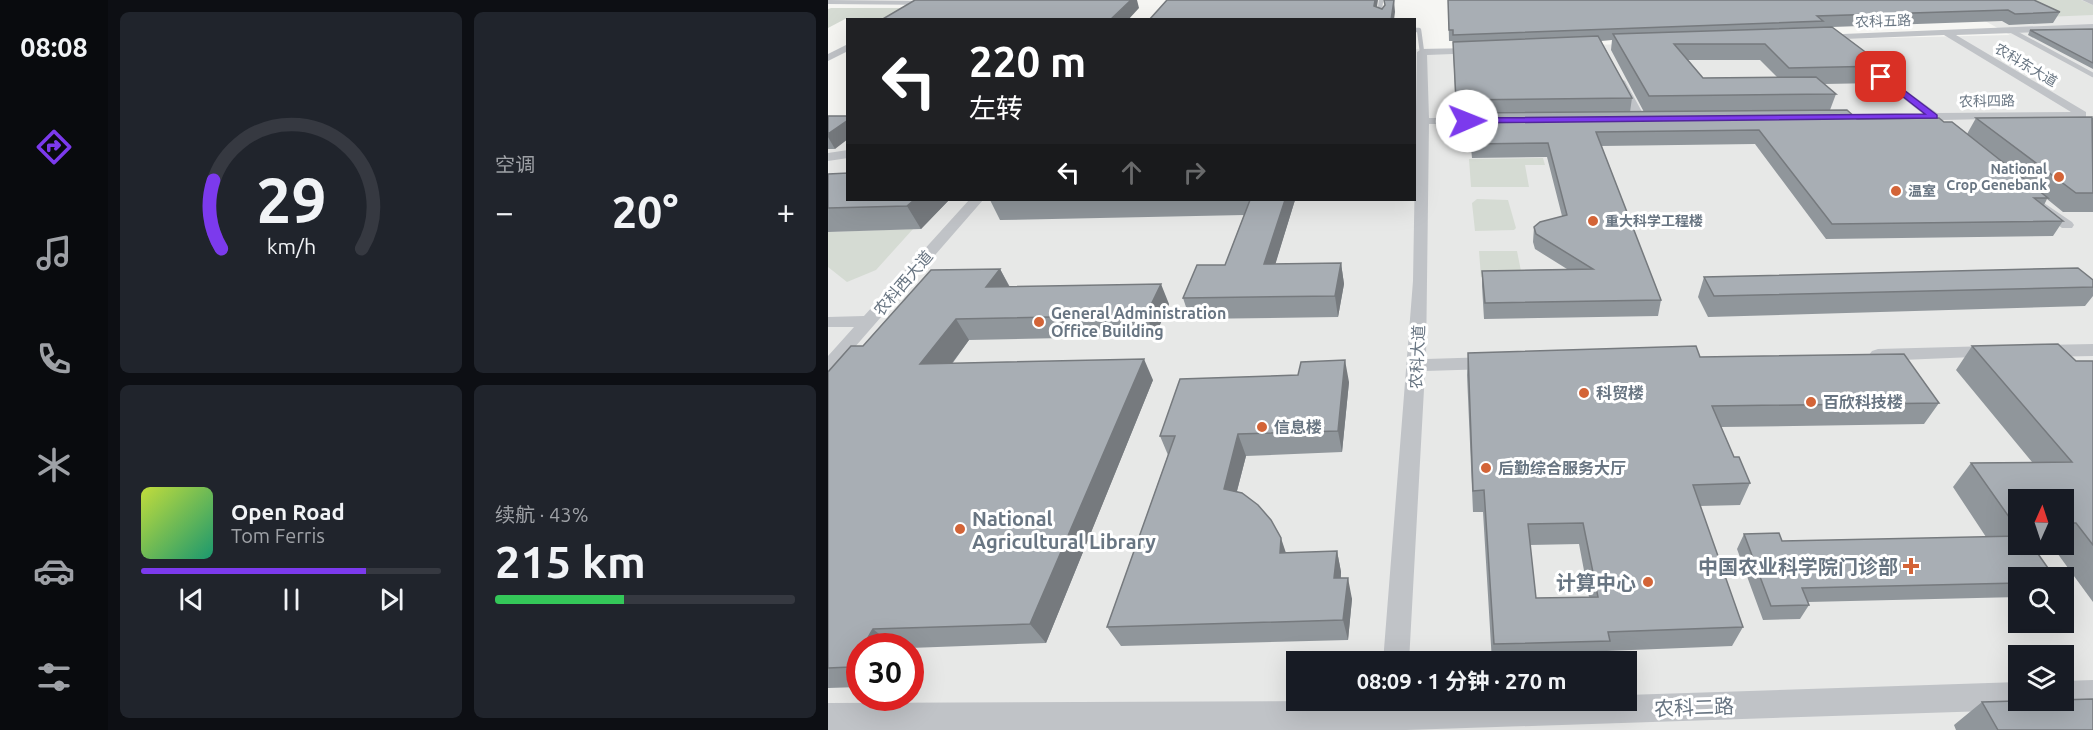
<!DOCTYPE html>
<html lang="zh">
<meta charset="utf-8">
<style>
:root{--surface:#171b24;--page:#20242c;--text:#f1f3f6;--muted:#9ea1a6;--line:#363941;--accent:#7c3aed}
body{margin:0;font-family:Ubuntu,"Noto Sans SC",sans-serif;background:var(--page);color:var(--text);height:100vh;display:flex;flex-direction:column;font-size:22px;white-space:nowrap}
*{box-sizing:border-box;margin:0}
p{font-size:20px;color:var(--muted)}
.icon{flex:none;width:33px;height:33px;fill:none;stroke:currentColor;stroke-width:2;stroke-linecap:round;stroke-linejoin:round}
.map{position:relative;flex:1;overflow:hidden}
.side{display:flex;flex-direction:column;gap:12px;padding:12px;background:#0d0f14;width:720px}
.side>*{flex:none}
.hud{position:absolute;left:18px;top:18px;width:570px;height:183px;border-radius:0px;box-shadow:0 6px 24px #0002;background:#202124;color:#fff;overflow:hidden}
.needle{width:39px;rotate:3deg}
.tools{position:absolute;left:1180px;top:489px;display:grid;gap:12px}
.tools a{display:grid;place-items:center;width:66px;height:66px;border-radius:0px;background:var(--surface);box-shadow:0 6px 24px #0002;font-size:30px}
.speed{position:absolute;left:18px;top:633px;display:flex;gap:12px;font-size:30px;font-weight:700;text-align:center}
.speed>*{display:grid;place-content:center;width:78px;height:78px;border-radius:50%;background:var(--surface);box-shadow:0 6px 24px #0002;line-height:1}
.speed .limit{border:9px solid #d22;background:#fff;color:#111}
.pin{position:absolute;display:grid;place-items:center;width:51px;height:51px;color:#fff;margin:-26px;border-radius:12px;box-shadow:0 3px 9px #0006}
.me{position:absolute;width:66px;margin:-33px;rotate:89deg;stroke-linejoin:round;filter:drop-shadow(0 0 4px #0008)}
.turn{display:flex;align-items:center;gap:21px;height:126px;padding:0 24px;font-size:27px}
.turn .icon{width:78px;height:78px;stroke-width:2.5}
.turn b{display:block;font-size:42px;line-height:51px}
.lanes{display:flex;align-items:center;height:57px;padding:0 24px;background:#0003;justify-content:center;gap:30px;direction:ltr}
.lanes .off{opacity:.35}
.big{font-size:45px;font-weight:700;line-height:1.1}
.side .widget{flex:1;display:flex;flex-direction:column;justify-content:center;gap:9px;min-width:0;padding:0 21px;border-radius:9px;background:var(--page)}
.side .dial{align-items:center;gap:0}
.dial svg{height:156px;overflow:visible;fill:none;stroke:var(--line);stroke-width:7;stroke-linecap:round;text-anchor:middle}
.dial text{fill:var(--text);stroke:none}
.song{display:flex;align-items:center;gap:18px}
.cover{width:72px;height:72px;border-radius:9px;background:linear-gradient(135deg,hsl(70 70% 55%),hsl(160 70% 35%))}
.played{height:6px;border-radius:3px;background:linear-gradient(90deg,var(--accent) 75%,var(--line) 75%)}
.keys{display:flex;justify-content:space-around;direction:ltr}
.heat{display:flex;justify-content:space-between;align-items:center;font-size:33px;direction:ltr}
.charge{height:9px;border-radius:4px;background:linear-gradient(90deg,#34c759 43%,var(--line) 0)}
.side .tiles{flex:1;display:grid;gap:12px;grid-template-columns:repeat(2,1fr)}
.trip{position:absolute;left:458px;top:651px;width:351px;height:60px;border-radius:0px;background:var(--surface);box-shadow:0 6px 24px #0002;font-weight:700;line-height:60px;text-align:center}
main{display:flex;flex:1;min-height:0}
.tab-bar{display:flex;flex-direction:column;width:108px;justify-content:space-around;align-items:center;background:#090b0e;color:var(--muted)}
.tab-bar .icon{width:42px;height:42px}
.tab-bar .on{color:var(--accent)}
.tab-bar b{font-size:27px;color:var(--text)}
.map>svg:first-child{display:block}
</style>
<main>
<nav class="tab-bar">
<b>08:08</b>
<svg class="icon on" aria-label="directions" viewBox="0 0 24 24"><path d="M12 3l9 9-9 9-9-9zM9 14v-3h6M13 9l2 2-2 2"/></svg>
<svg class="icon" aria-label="music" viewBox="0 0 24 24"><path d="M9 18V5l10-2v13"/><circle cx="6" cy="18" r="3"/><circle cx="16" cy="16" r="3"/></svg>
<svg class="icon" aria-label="phone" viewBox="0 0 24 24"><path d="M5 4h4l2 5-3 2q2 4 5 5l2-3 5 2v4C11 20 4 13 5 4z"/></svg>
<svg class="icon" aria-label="climate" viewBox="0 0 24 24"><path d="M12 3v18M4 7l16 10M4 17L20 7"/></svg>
<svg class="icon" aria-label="car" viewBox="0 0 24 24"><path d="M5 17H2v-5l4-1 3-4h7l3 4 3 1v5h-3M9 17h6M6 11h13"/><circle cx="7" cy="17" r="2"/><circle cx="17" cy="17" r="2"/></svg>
<svg class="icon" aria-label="filters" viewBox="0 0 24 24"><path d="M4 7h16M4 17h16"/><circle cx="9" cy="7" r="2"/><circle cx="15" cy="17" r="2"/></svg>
</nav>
<section class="side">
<div class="tiles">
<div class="widget dial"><svg viewBox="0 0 100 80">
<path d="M14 69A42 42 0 1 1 86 69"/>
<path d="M14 69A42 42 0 0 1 10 34" stroke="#7c3aed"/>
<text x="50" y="56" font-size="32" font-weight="700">29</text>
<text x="50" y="72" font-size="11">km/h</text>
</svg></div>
<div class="widget"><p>空调</p>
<div class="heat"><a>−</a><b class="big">20°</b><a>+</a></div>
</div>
<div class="widget">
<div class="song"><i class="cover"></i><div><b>Open Road</b><p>Tom Ferris</p></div></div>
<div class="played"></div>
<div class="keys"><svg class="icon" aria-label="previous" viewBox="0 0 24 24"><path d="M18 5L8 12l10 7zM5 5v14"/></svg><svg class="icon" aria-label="pause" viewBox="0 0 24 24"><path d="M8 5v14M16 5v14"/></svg><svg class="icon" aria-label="next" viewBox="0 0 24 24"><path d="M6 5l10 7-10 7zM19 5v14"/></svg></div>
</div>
<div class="widget"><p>续航 · 43%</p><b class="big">215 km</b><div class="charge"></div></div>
</div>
</section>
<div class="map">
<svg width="1265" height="730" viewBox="0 0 1265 730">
<rect width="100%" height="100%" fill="#f6f6f3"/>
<!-- built -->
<path fill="#e7e8e7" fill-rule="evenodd" d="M1120,0H1265V730H0V118L19,117L20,200H586L587,49L1182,35ZM1191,500H1236V544H1191ZM1191,578H1236V622H1191ZM32,646H82V698H32ZM1191,656H1236V700H1191ZM468,662H798V700H468Z"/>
<!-- green -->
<path fill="#d5dbd3" d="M1180,0H1253L1265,5V15L1216,17Z
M3,8H76L57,18H19L0,28V9Z
M715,158L717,165H697L701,187H643L641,159Z
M649,199L680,200L688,228L686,230L647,231L644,203Z
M85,229L48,270L19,282L0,267V232Z
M651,251H689L694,276L653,277Z"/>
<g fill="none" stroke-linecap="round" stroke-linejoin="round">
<!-- lane -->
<path stroke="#c0c3c7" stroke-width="4.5" d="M553,0L551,18L554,20
M586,30H591L594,52
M1182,30L1265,75"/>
<!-- street -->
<path fill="#c0c3c7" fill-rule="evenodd" d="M0,0L106,1L110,3L106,5L0,4Z
M1254,0H1265V5Z
M1265,24V30L1128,35L1258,112V117L1114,120L1109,122L1103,120L1002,121L996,118L1002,115L1095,114L1030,63V59L1033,58L1109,113L1243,112L1116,35L993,40L990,39V35Z
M20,44V51L0,61V54Z
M653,48V52L650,53L599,55L601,118H666L672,121L666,124H601L598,359L662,357L668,359L671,363L668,367L662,369L597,371L581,662H555L585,281L589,52L594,49Z
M792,78L797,81L818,119L816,121H808L806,119L787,81Z
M20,150V158L0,161V153Z
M141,200H155L6,371L0,373V356L26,327H0V317L36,316Z
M1216,203L1244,222L1246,225L1244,228H1234L1211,210L1209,207Z
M1265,344V356L1215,357L1209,355L1206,351L1209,347L1215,345Z
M1163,346L1169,348L1172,352L1169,356L1050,361L1044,359L1041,355L1044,351L1050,349Z
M1265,680V708L1236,709L1226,705L1225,700H1236V681Z
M1191,682V700H1203L1201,706L1191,710L578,730H0V703L798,700V695Z"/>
</g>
<!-- wall -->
<path fill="#90969b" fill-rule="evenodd" d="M620,0H1206L1232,12L1225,23L1181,25L1174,21L1004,27L1056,66L1050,83L996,84L1008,94L1002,110L1029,119L1116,122L1139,134L1148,118H1265V212H1235L1219,199L1216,205L1235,221L1225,236L998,239L927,144L773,146L833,300L830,316L656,319L654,286V271L739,269L707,249L705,242L706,227L734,216L719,157L644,158L641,126V115H628L625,46V41H621ZM784,40L783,50L816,112H802L804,98L773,41ZM860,60H932L949,77L875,78Z
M1265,29V69L1200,35L1202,30Z
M0,116L7,149H0Z
M0,174L121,200L93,229L0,232Z
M162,200H467L447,264L513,263L516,284L510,317L362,319L355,298L397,265L416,215L172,220Z
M172,269L182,287L341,304L327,336L141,340L124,364L325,380L218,643L82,648V646H32V687L0,688V372L35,346Z
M876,277L1265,280V296L1257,306L880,317L870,297Z
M1144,346L1248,361H1265V602L1224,546H1205L1191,578V597L980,602L981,605L972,619L935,620L909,549L916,534L954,541L1158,537L1125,487L1143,463L1204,462L1128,370ZM1191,500H1236V544H1191Z
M640,353L872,357L1111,403L1096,424L893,427L906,457L922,483L912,505L872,506L915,627L904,646L779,651L776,660L664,662L655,512H645L639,375ZM751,544L761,597L708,598L702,545Z
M521,382L514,452L418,456L409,491L458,553L509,551L513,572V578L524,599L520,640L293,646L279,627L340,455L332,436Z
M1154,702L1265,730H1128L1126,725Z"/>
<!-- shaded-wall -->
<path fill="#767a7e" d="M303,0H309L311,8L300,20H282Z
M547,0H550L547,20L546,6Z
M566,0L567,12L566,20H563Z
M20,120V139L7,149L0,137V134Z
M86,200H121L93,229L79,206Z
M457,200H467L441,285L436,264Z
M513,263L516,284L510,317L507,296Z
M172,269L183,290L158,287Z
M333,284L341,304L327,336L318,315Z
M128,319L141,340L107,386L92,364Z
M316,359L325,380L218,643L202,624Z
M517,360L521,382L514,452L510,431Z
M410,434L418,456L404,510L396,489Z
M453,538L460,559L452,553Z
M509,551L513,572L511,599L506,578Z
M520,578L524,599L520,640L515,620Z
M45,629L66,646H35Z
M32,653V674L23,667Z"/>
<!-- building -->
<path fill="#a8aeb4" stroke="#767a7e" stroke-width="1.5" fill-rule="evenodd" d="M87,0H303L282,20H53Z
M339,0H547L546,6L554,9L557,5L556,0H566L563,20H321Z
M620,0H1206L1232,12L1187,14L1180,10L989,16L995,21L625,35V30H621Z
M1004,27L1056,66L961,68L937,44H846L875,78L988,77L1008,94L821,96L785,34Z
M1265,29V63L1202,30Z
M770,36L804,98L628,100L625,42Z
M1019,110L1029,119L1111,118L1116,122H1124L1220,198H1206L1235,221L1004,224L931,130L768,132L833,300L657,303L654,271L765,269L708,234L706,227L712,222L739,215L720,143L644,144L641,113Z
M0,116H20V120L0,134Z
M1264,117L1265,193H1248L1148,118Z
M20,173V200H86L79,206L0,208V174Z
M422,200H457L436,264L513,263L507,296L355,298L369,265H397Z
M1250,268L1265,280V287L886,296L876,277Z
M172,269L158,287L333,284L318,315L128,319L92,364L316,359L202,624L45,629L35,646H32V653L23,667L0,668V372L23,346H35L103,270Z
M1230,344L1248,361H1265V545L1248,523H1236V500H1191V524H1186L1143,463L1244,462L1144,346Z
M868,346L872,357L1076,354L1111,403L884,406L906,457H911L922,483L865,485L915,627L780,632L782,641L666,644L656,490L645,491L640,353ZM755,523L770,597L708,598L700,524Z
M517,360L510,431L410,434L396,489L414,493L430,505L443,520L453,538L452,553L509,551L506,578H520L515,620L279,627L347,436H332L352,379L470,375L473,362Z
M951,533L954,541L1191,536V544H1203L1227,578H1191V583L974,588L981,605L943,606L916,534Z
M1265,699V730H1170L1154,702Z"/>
<!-- route -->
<path fill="#7c3aed" stroke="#51269a" stroke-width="1.5" d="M1051,75H1056L1109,115V118L639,123L634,121L639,118L1097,114L1051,78Z"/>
<!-- markers -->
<g fill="#d36437" stroke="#fff" stroke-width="2">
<circle cx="1231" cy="177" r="6"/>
<circle cx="1068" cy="191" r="6"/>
<circle cx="765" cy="221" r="6"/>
<circle cx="211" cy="322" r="6"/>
<circle cx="756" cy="393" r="6"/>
<circle cx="983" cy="402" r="6"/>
<circle cx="434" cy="427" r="6"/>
<circle cx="658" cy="468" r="6"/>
<circle cx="132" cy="529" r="6"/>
<path d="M1080 557h6v6h6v6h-6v6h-6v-6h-6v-6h6z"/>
<circle cx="820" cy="582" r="6"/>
</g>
<g text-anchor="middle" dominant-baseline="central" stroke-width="6" stroke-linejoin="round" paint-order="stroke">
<!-- far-street labels -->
<g font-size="14" fill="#687582" stroke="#fff">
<text transform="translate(1055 21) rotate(-2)">农科五路</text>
<text transform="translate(1198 65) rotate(31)">农科东大道</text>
<text transform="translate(1159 101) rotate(-1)">农科四路</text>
</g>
<!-- far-poi labels -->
<g font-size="14" font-weight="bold" fill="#687582" stroke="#fff" text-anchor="start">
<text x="1219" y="169" text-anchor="end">National<tspan x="1219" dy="16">Crop Genebank</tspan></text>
<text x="1080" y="191">温室</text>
<text x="777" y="221">重大科学工程楼</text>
</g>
<!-- street labels -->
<g font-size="16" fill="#687582" stroke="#fff">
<text transform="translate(75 283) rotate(-49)">农科西大道</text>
<text transform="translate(589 357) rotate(-87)">农科大道</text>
</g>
<!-- poi labels -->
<g font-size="16" font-weight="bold" fill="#687582" stroke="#fff" text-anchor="start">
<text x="223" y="313">General Administration<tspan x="223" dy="18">Office Building</tspan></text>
<text x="768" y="393">科贸楼</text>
<text x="995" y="402">百欣科技楼</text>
<text x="446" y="427">信息楼</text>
<text x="670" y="468">后勤综合服务大厅</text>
</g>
<!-- near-poi labels -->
<g font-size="20" font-weight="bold" fill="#687582" stroke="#fff" text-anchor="end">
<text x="144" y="518" text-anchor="start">National<tspan x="144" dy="23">Agricultural Library</tspan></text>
<text x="1070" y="566">中国农业科学院门诊部</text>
<text x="808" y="582">计算中心</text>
</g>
<!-- near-street labels -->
<g font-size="20" fill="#687582" stroke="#fff">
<text transform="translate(866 707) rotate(-2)">农科二路</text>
</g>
</g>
</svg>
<div class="tools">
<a><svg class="needle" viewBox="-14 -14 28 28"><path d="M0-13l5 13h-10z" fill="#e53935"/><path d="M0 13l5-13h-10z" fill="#9ea1a6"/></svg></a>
<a><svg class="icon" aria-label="search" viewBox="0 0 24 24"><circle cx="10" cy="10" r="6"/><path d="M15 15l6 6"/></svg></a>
<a><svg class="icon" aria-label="layers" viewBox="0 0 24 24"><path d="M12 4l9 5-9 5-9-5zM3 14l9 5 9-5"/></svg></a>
</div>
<div class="speed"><div class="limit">30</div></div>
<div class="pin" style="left:1053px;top:77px;background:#d93025"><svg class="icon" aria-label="arrive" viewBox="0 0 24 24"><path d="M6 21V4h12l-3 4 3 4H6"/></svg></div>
<svg class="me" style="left:639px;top:121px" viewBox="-20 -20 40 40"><circle r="19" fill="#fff"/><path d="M0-13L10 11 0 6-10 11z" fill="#7c3aed"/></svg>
<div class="trip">08:09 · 1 分钟 · 270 m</div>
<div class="hud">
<div class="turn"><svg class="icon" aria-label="left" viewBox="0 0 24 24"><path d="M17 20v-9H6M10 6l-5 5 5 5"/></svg><div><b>220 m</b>左转</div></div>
<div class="lanes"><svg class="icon" aria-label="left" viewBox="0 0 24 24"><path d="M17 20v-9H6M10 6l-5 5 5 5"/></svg><svg class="icon off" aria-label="ahead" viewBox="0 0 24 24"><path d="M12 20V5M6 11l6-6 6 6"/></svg><svg class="icon off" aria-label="right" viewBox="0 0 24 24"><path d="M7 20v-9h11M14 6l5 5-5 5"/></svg></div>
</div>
</div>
</main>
